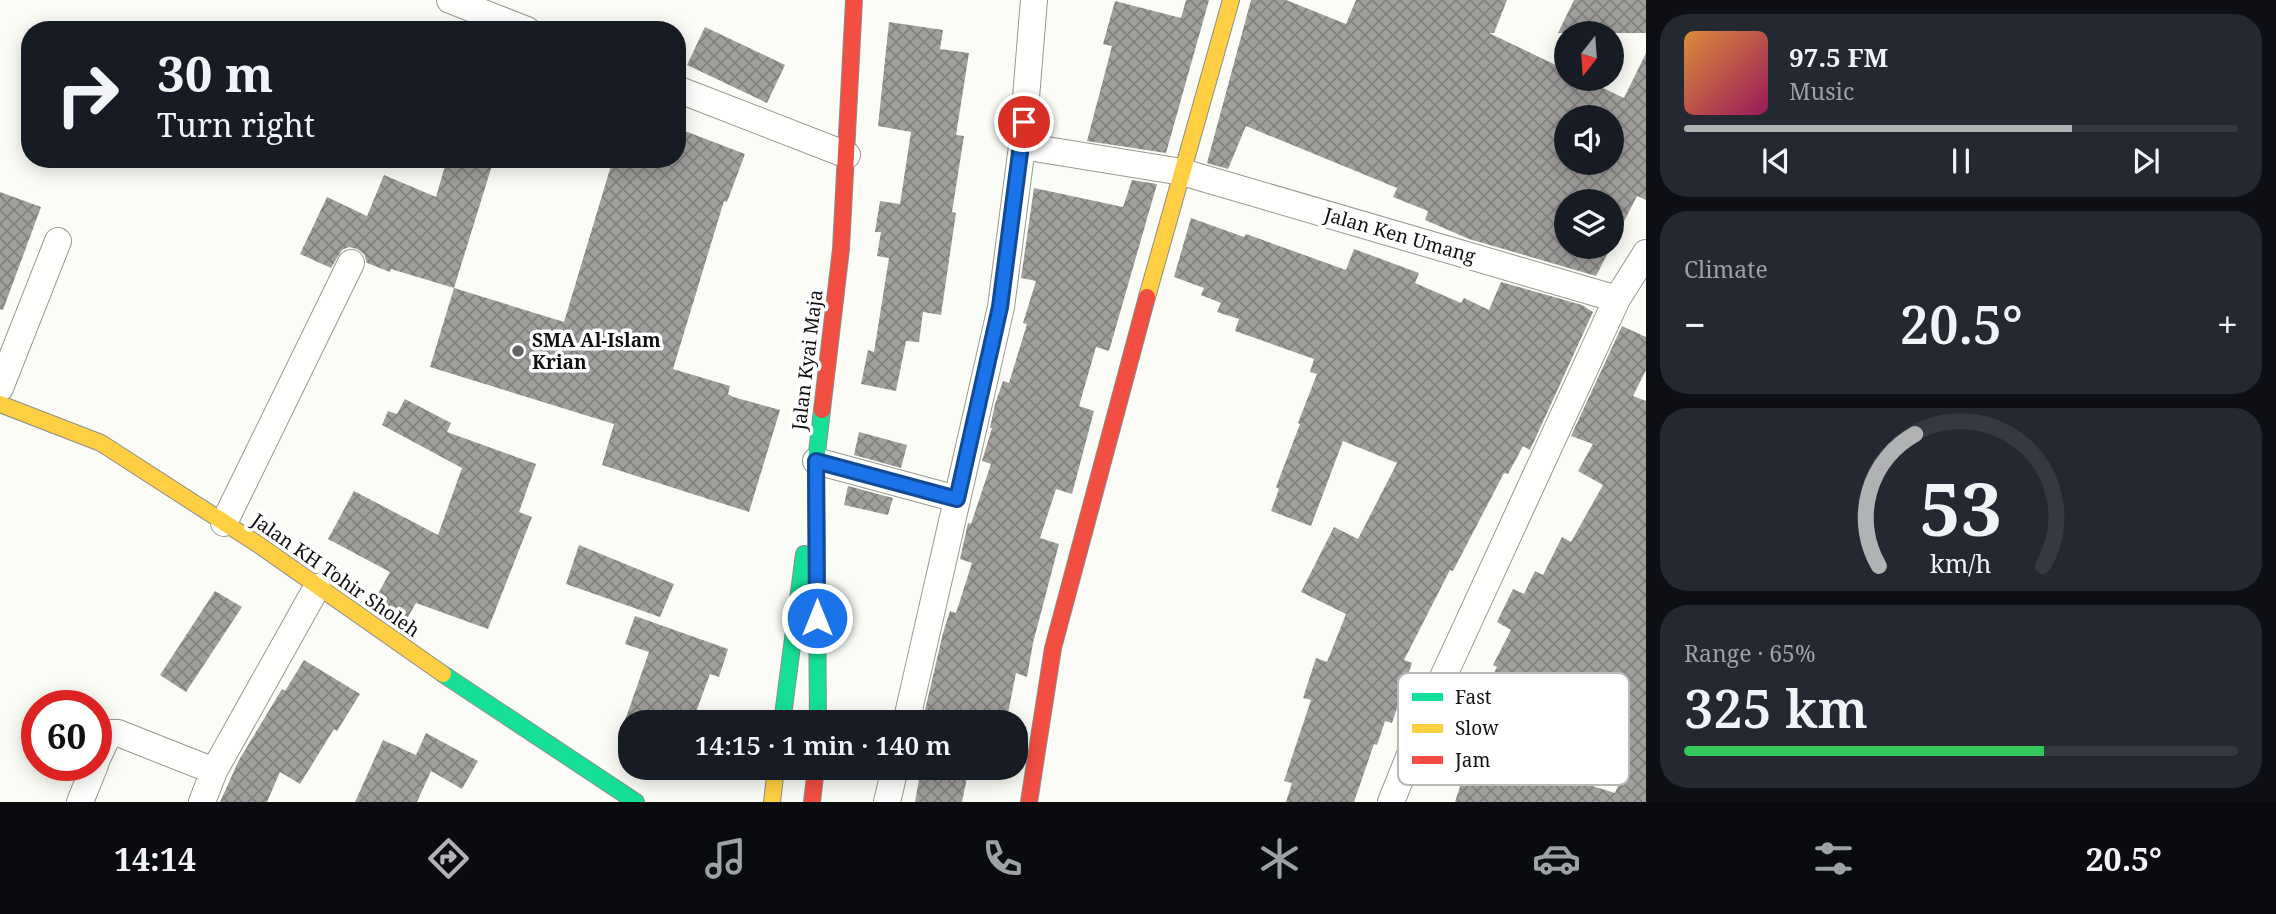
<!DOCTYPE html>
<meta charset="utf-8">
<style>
:root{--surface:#171b24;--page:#242831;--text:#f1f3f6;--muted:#9ea1a6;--line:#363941;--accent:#b1b2b3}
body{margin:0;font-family:"Noto Serif",serif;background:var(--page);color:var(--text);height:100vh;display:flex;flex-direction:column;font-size:26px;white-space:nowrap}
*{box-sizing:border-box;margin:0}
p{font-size:23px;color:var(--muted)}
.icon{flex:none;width:38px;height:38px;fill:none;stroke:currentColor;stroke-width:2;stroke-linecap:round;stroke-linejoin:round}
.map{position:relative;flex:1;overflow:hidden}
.drawer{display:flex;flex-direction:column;gap:14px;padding:14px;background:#0d0f14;width:630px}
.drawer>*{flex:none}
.banner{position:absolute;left:21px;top:21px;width:665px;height:147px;border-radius:28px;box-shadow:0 4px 18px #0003;background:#171b24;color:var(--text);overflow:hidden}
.needle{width:46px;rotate:197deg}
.controls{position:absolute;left:1554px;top:21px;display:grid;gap:14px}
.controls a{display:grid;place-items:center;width:70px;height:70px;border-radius:50%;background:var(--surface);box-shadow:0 4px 18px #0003;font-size:35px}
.speed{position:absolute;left:21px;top:690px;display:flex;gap:14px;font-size:35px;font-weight:700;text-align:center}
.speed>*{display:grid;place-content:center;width:91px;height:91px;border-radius:50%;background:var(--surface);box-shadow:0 4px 18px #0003;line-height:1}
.speed .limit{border:10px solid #d22;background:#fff;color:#111}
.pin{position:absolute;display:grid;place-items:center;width:60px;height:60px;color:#fff;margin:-30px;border:4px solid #fff;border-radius:50%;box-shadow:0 2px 7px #0007}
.me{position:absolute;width:77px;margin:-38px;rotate:0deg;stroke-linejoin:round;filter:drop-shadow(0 0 5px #0008)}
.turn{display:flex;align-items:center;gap:24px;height:147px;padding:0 21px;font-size:32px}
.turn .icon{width:91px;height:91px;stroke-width:2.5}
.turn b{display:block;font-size:49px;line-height:60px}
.big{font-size:52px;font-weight:600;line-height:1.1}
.drawer .card{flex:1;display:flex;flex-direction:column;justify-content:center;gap:10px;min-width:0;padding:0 24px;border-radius:28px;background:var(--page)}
.drawer .dial{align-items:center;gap:0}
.dial svg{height:182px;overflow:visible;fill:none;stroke:var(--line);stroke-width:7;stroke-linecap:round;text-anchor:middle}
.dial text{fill:var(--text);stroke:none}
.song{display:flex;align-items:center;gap:21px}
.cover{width:84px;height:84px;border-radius:10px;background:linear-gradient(135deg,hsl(30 70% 55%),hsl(330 70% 35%))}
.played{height:7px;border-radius:4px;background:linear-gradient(90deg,var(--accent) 70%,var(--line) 70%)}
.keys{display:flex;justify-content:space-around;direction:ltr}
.heat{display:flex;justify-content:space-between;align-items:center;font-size:38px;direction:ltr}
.charge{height:10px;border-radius:5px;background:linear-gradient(90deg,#34c759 65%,var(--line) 0)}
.trip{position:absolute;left:618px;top:710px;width:410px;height:70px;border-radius:28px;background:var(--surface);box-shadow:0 4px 18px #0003;font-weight:600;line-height:70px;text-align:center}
.tabs{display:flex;height:112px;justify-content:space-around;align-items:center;background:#090b0e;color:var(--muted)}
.tabs .icon{width:49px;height:49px}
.tabs .on{color:var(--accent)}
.tabs b{font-size:32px;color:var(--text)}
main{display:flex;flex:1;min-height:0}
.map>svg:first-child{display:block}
</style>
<main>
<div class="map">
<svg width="1646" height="802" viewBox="0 0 1646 802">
<defs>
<pattern id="building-cross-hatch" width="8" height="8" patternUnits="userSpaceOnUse" patternTransform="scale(1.75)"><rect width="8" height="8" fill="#a09f9c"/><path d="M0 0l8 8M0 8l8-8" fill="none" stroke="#81807e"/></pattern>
</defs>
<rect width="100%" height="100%" fill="#fcfcf7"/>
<!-- building -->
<path fill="url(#building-cross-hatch)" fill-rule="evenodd" d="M1186,0H1209L1166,153L1087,141L1112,46L1103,44L1115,1L1181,18Z
M1251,0H1286L1346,24L1356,0H1507L1494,33H1489L1566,70V79H1584L1624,98L1646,53V200L1637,196L1612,245V201H1566V247H1611L1596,276L1469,239L1425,220L1428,211L1393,197L1397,188L1246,126L1228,169L1207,163ZM1566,117H1612V163H1566Z
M1574,0H1646V33H1558Z
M889,22L943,30L940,49L969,53L956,135L964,136L952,212L956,213L941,315L923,312L919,342L906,341L896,391L861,384L868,350L874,352L889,258L877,256L881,232H875L880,201L900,204L911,132L878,126Z
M705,27L785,65L767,103L687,65Z
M677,128L745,154L727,202L724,201L673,369L730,386L728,394L733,397L780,410L749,512L602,465L614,424L430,367L454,288L564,322L613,159H677Z
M447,159H494L454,288L391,269L390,272L367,263L364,254L357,249L349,247L342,250L331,268L300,254L327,197L367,216L384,175L436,197Z
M1132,180L1157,184L1109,351L1096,347L1079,406L1094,411L1072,494L1056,489L1040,538L1059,544L1033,643L1027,677L1016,673L1006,723H922L943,633L950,611L956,613L972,563L960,559L968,523L971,524L991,464L982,461L992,428H990L995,404L1003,381L1009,383L1027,324L1023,323L1036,281L1021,278L1034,188L1123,207Z
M0,192L41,207L3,310L0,309Z
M1191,218L1244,237L1246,234L1346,270L1354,249L1419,273L1415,283L1461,303L1464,298L1489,310L1501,282L1582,305L1593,312L1530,450L1523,446L1508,474L1504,473L1453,571L1450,570L1404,660L1412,663L1392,723L1385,721L1377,745L1374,744L1354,802H1286L1292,783L1284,781L1311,700L1303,698L1316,658L1327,662L1346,614L1301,592L1334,527L1358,539L1397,463L1343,441L1311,526L1271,511L1279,489L1276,487L1300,424L1298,423L1317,374L1310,372L1314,359L1235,331L1239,319L1217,312L1221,303L1201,295L1204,288L1174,277Z
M1622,326L1646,337V370L1633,396L1646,401V802H1455L1472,749L1615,793L1623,774L1479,701L1497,667L1493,665L1511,630L1497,622L1513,589L1524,594L1535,571L1543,575L1562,537L1571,542L1603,485L1578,471L1593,444L1571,436Z
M405,399L451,423L447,432L536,464L519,512L532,517L488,629L416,603L405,622L374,601L390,572L328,539L354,491L438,535L462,468L382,425L388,411L397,414Z
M859,432L907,445L901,468L854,455Z
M848,486L893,498L888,515L844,505Z
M579,545L674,584L660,617L566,584Z
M215,591L242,607L186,692L160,675Z
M635,616L728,649L719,677L710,674L692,723H624L649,652L625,644Z
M304,660L360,694L337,731L334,729L300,784L280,772L267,802H220L239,760L282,689L285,691Z
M426,733L478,761L462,789L431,771L417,802H355L383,740L416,755Z
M921,768H969L962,802H915Z"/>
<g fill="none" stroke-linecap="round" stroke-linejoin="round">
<!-- street casing -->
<g stroke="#979795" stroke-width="28">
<path id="street" d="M450,0L527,30
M677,89L847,155
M1022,146L1182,172L1617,299
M0,388L58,241
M816,461L957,499
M224,523L351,263
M906,723L1001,307L1022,146L1034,0
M96,761L109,733H118L214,771
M80,802L95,765
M202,802L214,771L317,587
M887,802L895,768
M1391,802L1427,712L1617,299L1646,253"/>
</g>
<!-- fast casing -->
<g stroke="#8d8d8b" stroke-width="18">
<path id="fast" d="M443,674L636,802
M782,723L804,554
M818,723L816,461L822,410"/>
</g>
<!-- slow casing -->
<g stroke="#8d8d8b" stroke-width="18">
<path id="slow" d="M1147,297L1231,0
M0,404L101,443L259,545L443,674
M772,802L776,768"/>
</g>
<!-- jam casing -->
<g stroke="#8d8d8b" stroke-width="18">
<path id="jam" d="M822,410L841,249L854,0
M812,802L816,768
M1029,802L1053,648L1147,297"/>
</g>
<!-- street -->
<use href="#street" stroke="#fffffe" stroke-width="26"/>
<!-- fast -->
<use href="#fast" stroke="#16e098" stroke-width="16"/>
<!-- slow -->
<use href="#slow" stroke="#ffcf43" stroke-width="16"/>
<!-- jam -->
<use href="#jam" stroke="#f24e42" stroke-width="16"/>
</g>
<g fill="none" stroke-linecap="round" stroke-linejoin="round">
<!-- route casing -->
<g stroke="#114b97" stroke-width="18">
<path id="route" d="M817,618L816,461L957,499L1000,307L1024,122"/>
</g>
<!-- route -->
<use href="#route" stroke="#1a73e8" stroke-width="12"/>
</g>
<!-- markers -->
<circle fill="#636362" stroke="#fff" stroke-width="2.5" cx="518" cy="351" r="7"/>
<g text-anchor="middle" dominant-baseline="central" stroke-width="7" stroke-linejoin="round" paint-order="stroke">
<!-- street labels -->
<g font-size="19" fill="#111" stroke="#fff">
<text transform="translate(1400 235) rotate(16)">Jalan Ken Umang</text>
<text transform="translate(807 360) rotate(-83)">Jalan Kyai Maja</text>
<text transform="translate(336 575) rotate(35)">Jalan KH Tohir Sholeh</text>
</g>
<!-- poi labels -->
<g font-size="19" font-weight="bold" fill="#111" stroke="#fff" text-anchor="start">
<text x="532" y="340">SMA Al-Islam<tspan x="532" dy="22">Krian</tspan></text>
</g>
</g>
<!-- legend -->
<rect x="1398" y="673" width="231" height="112" rx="10" fill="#fff" stroke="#b8b8b8" stroke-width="2"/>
<rect x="1412" y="693" width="31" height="8" fill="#16e098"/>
<rect x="1412" y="724" width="31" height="9" fill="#ffcf43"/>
<rect x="1412" y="756" width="31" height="8" fill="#f24e42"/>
<g font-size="19" fill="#111">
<text x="1455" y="704">Fast</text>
<text x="1455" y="735">Slow</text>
<text x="1455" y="767">Jam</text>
</g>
</svg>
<div class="controls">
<a><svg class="needle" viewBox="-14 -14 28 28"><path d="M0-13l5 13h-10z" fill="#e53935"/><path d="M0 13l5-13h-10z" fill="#9ea1a6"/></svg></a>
<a><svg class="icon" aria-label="sound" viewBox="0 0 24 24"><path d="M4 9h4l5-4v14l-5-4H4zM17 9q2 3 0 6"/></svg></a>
<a><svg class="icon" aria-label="layers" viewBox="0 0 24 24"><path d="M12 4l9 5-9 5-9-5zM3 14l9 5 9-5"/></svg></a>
</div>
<div class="speed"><div class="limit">60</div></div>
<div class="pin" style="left:1024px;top:122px;background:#d93025"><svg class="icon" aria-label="arrive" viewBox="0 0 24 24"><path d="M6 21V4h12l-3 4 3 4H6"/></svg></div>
<svg class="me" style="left:817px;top:618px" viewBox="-20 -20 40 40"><circle r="17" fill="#1a73e8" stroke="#fff" stroke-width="3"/><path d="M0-11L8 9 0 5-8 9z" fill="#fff"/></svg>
<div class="trip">14:15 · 1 min · 140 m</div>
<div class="banner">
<div class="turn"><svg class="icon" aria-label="right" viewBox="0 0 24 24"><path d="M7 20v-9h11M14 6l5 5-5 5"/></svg><div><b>30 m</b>Turn right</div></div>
</div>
</div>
<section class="drawer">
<div class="card">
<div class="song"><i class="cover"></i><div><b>97.5 FM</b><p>Music</p></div></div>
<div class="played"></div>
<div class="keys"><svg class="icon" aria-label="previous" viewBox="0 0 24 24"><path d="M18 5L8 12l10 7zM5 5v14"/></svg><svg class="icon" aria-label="pause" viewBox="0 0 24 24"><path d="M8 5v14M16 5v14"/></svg><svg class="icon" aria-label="next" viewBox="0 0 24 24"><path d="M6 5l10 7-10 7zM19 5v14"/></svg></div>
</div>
<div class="card"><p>Climate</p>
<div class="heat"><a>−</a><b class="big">20.5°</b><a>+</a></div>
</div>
<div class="card dial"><svg viewBox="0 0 100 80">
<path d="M14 69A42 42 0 1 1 86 69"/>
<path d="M14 69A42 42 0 0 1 30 11" stroke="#b1b2b3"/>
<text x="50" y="56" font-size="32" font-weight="700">53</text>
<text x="50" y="72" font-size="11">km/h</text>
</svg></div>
<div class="card"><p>Range · 65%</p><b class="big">325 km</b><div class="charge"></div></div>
</section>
</main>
<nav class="tabs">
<b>14:14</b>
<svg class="icon on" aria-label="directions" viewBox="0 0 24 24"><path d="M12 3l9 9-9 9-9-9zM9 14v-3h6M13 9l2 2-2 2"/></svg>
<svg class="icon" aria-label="music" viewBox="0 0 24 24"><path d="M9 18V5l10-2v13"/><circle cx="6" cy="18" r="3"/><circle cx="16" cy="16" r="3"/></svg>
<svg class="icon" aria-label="phone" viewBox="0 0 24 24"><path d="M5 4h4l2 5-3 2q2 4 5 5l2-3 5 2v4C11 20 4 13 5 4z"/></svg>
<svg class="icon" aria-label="climate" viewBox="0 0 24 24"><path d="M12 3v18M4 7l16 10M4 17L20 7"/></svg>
<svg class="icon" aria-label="car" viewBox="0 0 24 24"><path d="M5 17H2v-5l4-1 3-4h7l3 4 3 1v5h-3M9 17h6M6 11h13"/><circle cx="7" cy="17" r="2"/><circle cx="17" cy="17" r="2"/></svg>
<svg class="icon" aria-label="filters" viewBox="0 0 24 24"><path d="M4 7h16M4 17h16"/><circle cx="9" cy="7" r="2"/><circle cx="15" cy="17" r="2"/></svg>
<b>20.5°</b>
</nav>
